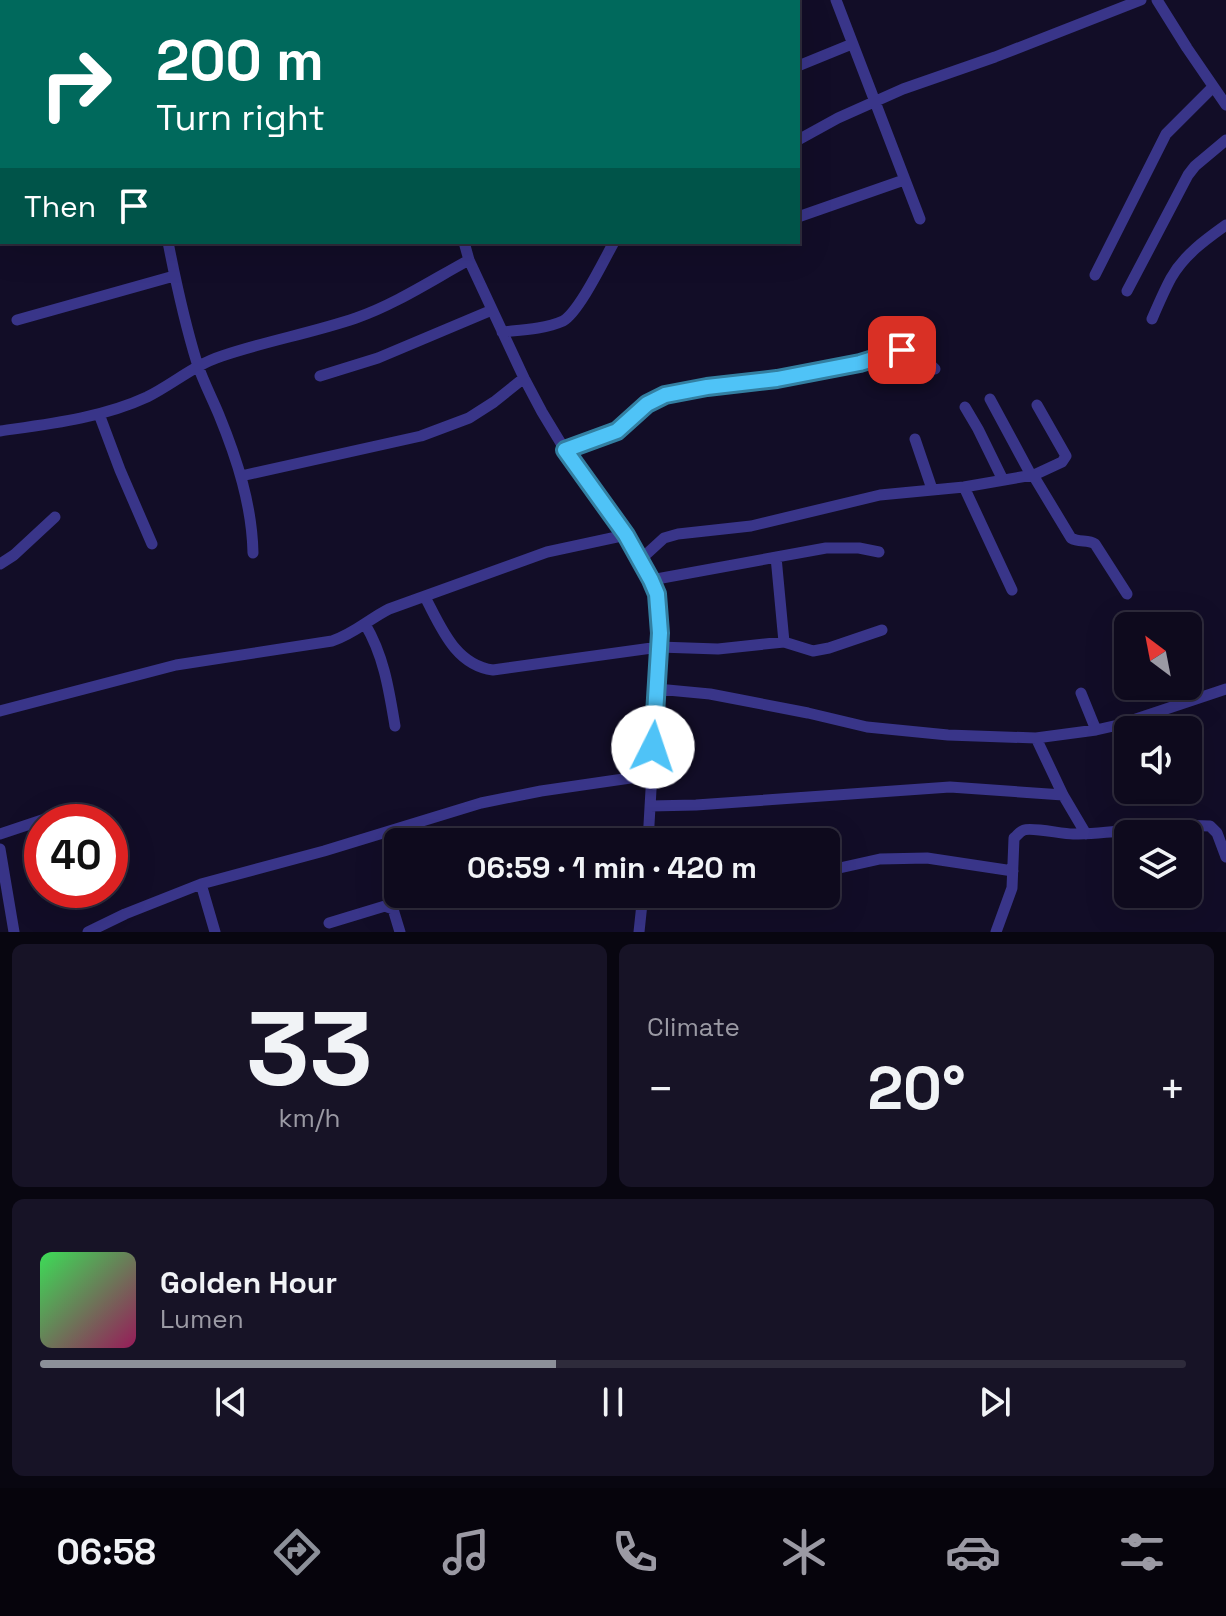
<!DOCTYPE html>
<meta charset="utf-8">
<style>
:root{--surface:#0e0a1d;--page:#171326;--text:#f1f3f6;--muted:#9b9aa4;--line:#2e2b3b;--accent:#8c9099}
body{margin:0;font-family:"Space Grotesk",sans-serif;background:var(--page);color:var(--text);height:100vh;display:flex;flex-direction:column;font-size:30px;white-space:nowrap}
*{box-sizing:border-box;margin:0}
p{font-size:26px;color:var(--muted)}
.icon{flex:none;width:44px;height:44px;fill:none;stroke:currentColor;stroke-width:2;stroke-linecap:round;stroke-linejoin:round}
.map{position:relative;height:932px;overflow:hidden}
.panel{display:flex;flex-direction:column;gap:12px;padding:12px;background:#080610;flex:1}
.panel>*{flex:none}
.hud{position:absolute;left:0px;top:0px;width:800px;height:244px;box-shadow:0 8px 32px #0002,0 0 0 2px var(--line);background:#00695c;color:#fff;overflow:hidden}
.needle{width:52px;rotate:328deg}
.controls{position:absolute;left:1114px;top:612px;display:grid;gap:16px}
.controls a{display:grid;place-items:center;width:88px;height:88px;border-radius:12px;background:var(--surface);box-shadow:0 8px 32px #0002,0 0 0 2px var(--line);font-size:40px}
.speed{position:absolute;left:24px;top:804px;display:flex;gap:16px;font-size:40px;font-weight:700;text-align:center}
.speed>*{display:grid;place-content:center;width:104px;height:104px;border-radius:50%;background:var(--surface);box-shadow:0 8px 32px #0002,0 0 0 2px var(--line);line-height:1}
.speed .limit{border:12px solid #d22;background:#fff;color:#111}
.pin{position:absolute;display:grid;place-items:center;width:68px;height:68px;color:#fff;margin:-34px;border-radius:16px;box-shadow:0 4px 12px #0006}
.me{position:absolute;width:88px;margin:-44px;rotate:4deg;stroke-linejoin:round;filter:drop-shadow(0 0 6px #0008)}
.turn{display:flex;align-items:center;gap:28px;height:168px;padding:0 24px;font-size:36px}
.turn .icon{width:104px;height:104px;stroke-width:2.5}
.turn b{display:block;font-size:56px;line-height:68px}
.then{display:flex;align-items:center;height:76px;padding:0 24px;background:#0003;gap:16px;font-size:30px}
.big{font-size:60px;font-weight:700;line-height:1.1}
.panel .tile{flex:1;display:flex;flex-direction:column;justify-content:center;gap:12px;min-width:0;padding:0 28px;border-radius:12px;background:var(--page)}
.panel .dial{align-items:center;gap:0}
.dial b{font-size:104px;line-height:1}
.song{display:flex;align-items:center;gap:24px}
.cover{width:96px;height:96px;border-radius:12px;background:linear-gradient(135deg,hsl(130 70% 55%),hsl(330 70% 35%))}
.played{height:8px;border-radius:4px;background:linear-gradient(90deg,var(--accent) 45%,var(--line) 45%)}
.keys{display:flex;justify-content:space-around;direction:ltr}
.heat{display:flex;justify-content:space-between;align-items:center;font-size:44px;direction:ltr}
.panel .tiles{flex:1;display:grid;gap:12px;grid-template-columns:1fr 1fr}
.tile:last-child{grid-column:span 2}
.trip{position:absolute;left:384px;top:828px;width:456px;height:80px;border-radius:12px;background:var(--surface);box-shadow:0 8px 32px #0002,0 0 0 2px var(--line);font-weight:700;line-height:80px;text-align:center}
.tab-bar{display:flex;height:128px;justify-content:space-around;align-items:center;background:#06040c;color:var(--muted)}
.tab-bar .icon{width:56px;height:56px}
.tab-bar .on{color:var(--accent)}
.tab-bar b{font-size:36px;color:var(--text)}
.map>svg:first-child{display:block}
</style>
<div class="map">
<svg width="1226" height="932" viewBox="0 0 1226 932">
<rect width="100%" height="100%" fill="#120d27"/>
<g fill="none" stroke-linecap="round" stroke-linejoin="round">
<!-- minor -->
<path stroke="#393589" stroke-width="11" d="M108,0V2
M384,0L385,2
M836,0L920,219
M1157,0L1187,48L1226,105
M4,2L8,0
M459,2L470,0
M798,66L852,44
M0,105L2,104
M798,140L838,118L903,89L995,57L1141,0
M0,152H2
M798,217L904,180
M168,242C176,283 185,324 197,363C203,381 212,398 219,415C237,459 252,505 253,553
M464,242L469,260L524,378L542,412L565,450L626,535L651,580L657,594L660,633L648,842
M1095,275L1166,134L1212,88
M1127,291L1188,175L1195,166L1226,140
M1152,319C1158,305 1164,291 1171,278C1184,255 1205,240 1226,225
M17,320L174,276
M502,332C521,330 545,329 563,321C579,312 604,260 614,242
M320,376L378,358L492,310
M990,399L1031,475
M965,407L978,429L1003,480
M99,414L120,470L152,544
M0,431C49,424 102,418 147,397C173,384 194,365 222,356C266,341 312,333 356,318C396,304 432,280 469,260
M915,439L932,489
M565,450L617,431L647,404L665,395L707,387L777,379L860,363L898,350L918,353L935,369
M1034,475L1062,462L1066,456L1037,405
M241,476L421,436L469,418L494,402L524,378
M964,487L1012,590
M776,557L784,642
M640,560L664,538L678,534L751,526L880,495L964,487L1033,475L1071,538C1079,543 1088,539 1095,544L1127,594
M0,564L14,555L55,517
M651,580L826,548H859L879,552
M425,597C441,627 455,665 493,670L659,647L718,649L784,642L813,651L829,648L882,630
M365,624C384,656 389,690 395,726
M657,689L710,694L808,713L867,727L948,735L1036,738L1096,730L1118,725L1226,689
M1081,693L1096,730
M0,711L176,665L332,641C354,634 369,619 389,609L547,552L626,535
M1036,738L1063,795L1086,834
M650,806L696,805L950,787L1063,795
M0,834L45,819H51L56,822
M0,849L14,932
M826,871L880,859L927,858L1013,871
M201,884L215,932
M329,923L385,906L393,909L400,932
M88,932L125,914L201,884L324,851L481,803L541,791L651,775
M639,932L643,894
M996,932L1012,888L1014,838C1018,835 1019,832 1024,830C1032,827 1062,834 1073,834C1119,834 1164,823 1210,826L1217,833L1226,857"/>
</g>
<g fill="none" stroke-linecap="round" stroke-linejoin="round">
<!-- route casing -->
<g stroke="#337fa1" stroke-width="20">
<path id="route" d="M653,747L660,633L657,594L651,580L626,535L565,450L617,431L647,404L665,395L707,387L777,379L860,363L902,350"/>
</g>
<!-- route -->
<use href="#route" stroke="#4fc3f7" stroke-width="14"/>
</g>
</svg>
<div class="controls">
<a><svg class="needle" viewBox="-14 -14 28 28"><path d="M0-13l5 13h-10z" fill="#e53935"/><path d="M0 13l5-13h-10z" fill="#9b9aa4"/></svg></a>
<a><svg class="icon" aria-label="sound" viewBox="0 0 24 24"><path d="M4 9h4l5-4v14l-5-4H4zM17 9q2 3 0 6"/></svg></a>
<a><svg class="icon" aria-label="layers" viewBox="0 0 24 24"><path d="M12 4l9 5-9 5-9-5zM3 14l9 5 9-5"/></svg></a>
</div>
<div class="speed"><div class="limit">40</div></div>
<div class="pin" style="left:902px;top:350px;background:#d93025"><svg class="icon" aria-label="arrive" viewBox="0 0 24 24"><path d="M6 21V4h12l-3 4 3 4H6"/></svg></div>
<svg class="me" style="left:653px;top:747px" viewBox="-20 -20 40 40"><circle r="19" fill="#fff"/><path d="M0-13L10 11 0 6-10 11z" fill="#4fc3f7"/></svg>
<div class="trip">06:59 · 1 min · 420 m</div>
<div class="hud">
<div class="turn"><svg class="icon" aria-label="right" viewBox="0 0 24 24"><path d="M7 20v-9h11M14 6l5 5-5 5"/></svg><div><b>200 m</b>Turn right</div></div>
<div class="then">Then<svg class="icon" aria-label="arrive" viewBox="0 0 24 24"><path d="M6 21V4h12l-3 4 3 4H6"/></svg></div>
</div>
</div>
<section class="panel">
<div class="tiles">
<div class="tile dial"><b>33</b><p>km/h</p></div>
<div class="tile"><p>Climate</p>
<div class="heat"><a>−</a><b class="big">20°</b><a>+</a></div>
</div>
<div class="tile">
<div class="song"><i class="cover"></i><div><b>Golden Hour</b><p>Lumen</p></div></div>
<div class="played"></div>
<div class="keys"><svg class="icon" aria-label="previous" viewBox="0 0 24 24"><path d="M18 5L8 12l10 7zM5 5v14"/></svg><svg class="icon" aria-label="pause" viewBox="0 0 24 24"><path d="M8 5v14M16 5v14"/></svg><svg class="icon" aria-label="next" viewBox="0 0 24 24"><path d="M6 5l10 7-10 7zM19 5v14"/></svg></div>
</div>
</div>
</section>
<nav class="tab-bar">
<b>06:58</b>
<svg class="icon on" aria-label="directions" viewBox="0 0 24 24"><path d="M12 3l9 9-9 9-9-9zM9 14v-3h6M13 9l2 2-2 2"/></svg>
<svg class="icon" aria-label="music" viewBox="0 0 24 24"><path d="M9 18V5l10-2v13"/><circle cx="6" cy="18" r="3"/><circle cx="16" cy="16" r="3"/></svg>
<svg class="icon" aria-label="phone" viewBox="0 0 24 24"><path d="M5 4h4l2 5-3 2q2 4 5 5l2-3 5 2v4C11 20 4 13 5 4z"/></svg>
<svg class="icon" aria-label="climate" viewBox="0 0 24 24"><path d="M12 3v18M4 7l16 10M4 17L20 7"/></svg>
<svg class="icon" aria-label="car" viewBox="0 0 24 24"><path d="M5 17H2v-5l4-1 3-4h7l3 4 3 1v5h-3M9 17h6M6 11h13"/><circle cx="7" cy="17" r="2"/><circle cx="17" cy="17" r="2"/></svg>
<svg class="icon" aria-label="filters" viewBox="0 0 24 24"><path d="M4 7h16M4 17h16"/><circle cx="9" cy="7" r="2"/><circle cx="15" cy="17" r="2"/></svg>
</nav>
